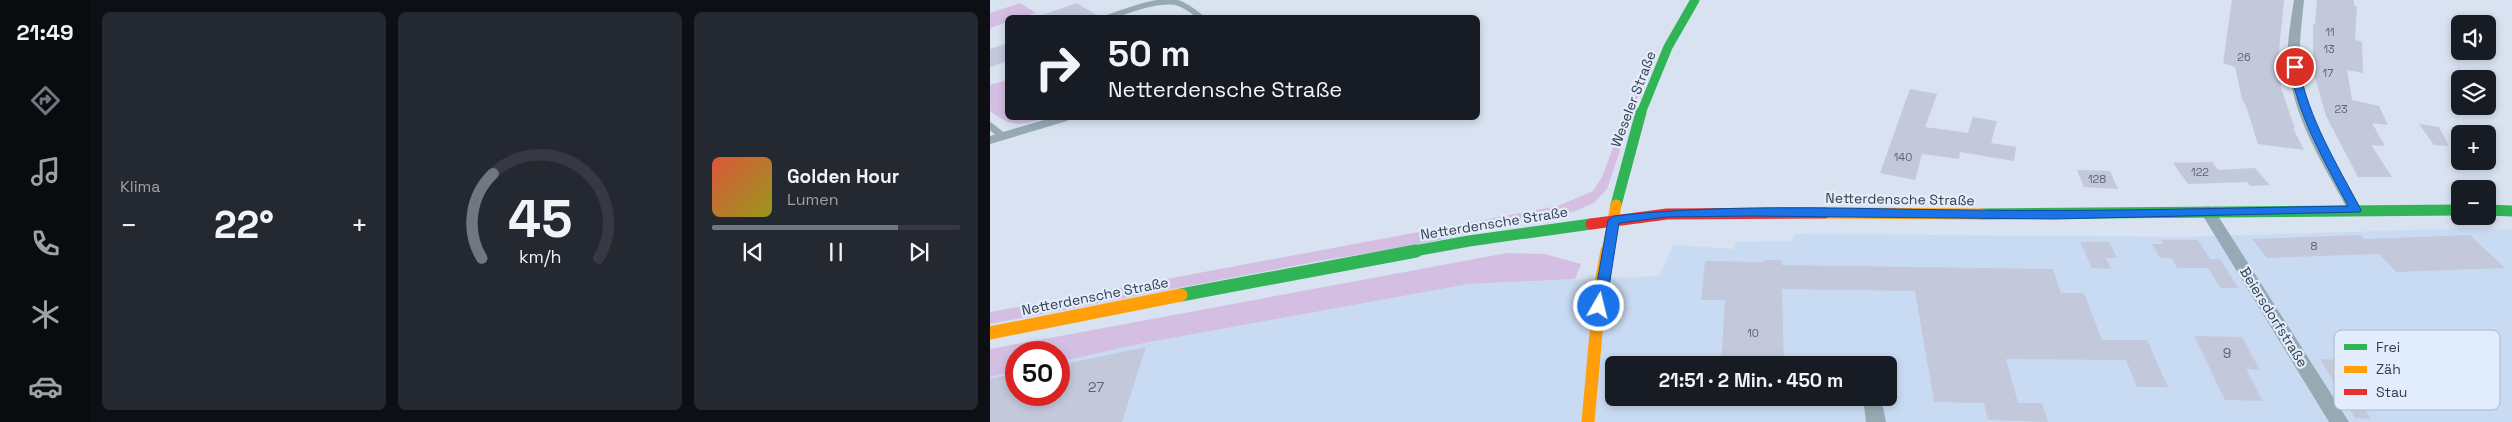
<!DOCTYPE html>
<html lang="de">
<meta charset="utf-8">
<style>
:root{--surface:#171b24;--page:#242831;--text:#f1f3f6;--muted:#9ea1a6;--line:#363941;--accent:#6e7782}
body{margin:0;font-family:"Space Grotesk",sans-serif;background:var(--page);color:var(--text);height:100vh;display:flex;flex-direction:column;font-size:19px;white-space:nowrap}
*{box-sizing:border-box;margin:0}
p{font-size:16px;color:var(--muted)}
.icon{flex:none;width:28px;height:28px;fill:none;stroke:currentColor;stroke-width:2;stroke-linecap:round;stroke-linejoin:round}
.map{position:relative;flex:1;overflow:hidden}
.side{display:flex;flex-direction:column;gap:12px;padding:12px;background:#0d0f14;width:900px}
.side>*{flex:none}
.hud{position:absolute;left:15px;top:15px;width:475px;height:105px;border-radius:8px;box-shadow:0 2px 8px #0003;background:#171b24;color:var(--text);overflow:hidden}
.buttons{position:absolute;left:1461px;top:15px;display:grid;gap:10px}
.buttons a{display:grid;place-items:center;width:45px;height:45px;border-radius:8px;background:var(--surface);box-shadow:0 2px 8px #0003;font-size:25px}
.speed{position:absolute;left:15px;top:341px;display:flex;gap:10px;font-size:25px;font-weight:700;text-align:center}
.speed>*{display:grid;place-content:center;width:65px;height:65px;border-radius:50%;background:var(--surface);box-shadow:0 2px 8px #0003;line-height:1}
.speed .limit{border:8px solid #d22;background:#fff;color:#111}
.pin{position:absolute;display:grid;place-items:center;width:42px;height:42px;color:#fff;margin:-21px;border:2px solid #fff;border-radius:50%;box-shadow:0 1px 5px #0007}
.me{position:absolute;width:55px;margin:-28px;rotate:8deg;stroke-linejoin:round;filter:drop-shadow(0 0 4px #0008)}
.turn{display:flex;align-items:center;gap:18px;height:105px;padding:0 20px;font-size:22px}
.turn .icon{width:65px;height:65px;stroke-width:2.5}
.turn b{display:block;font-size:35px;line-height:42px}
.big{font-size:38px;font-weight:700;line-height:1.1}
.side .widget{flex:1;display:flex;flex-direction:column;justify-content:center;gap:8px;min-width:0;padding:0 18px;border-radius:8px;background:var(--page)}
.side .dial{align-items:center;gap:0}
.dial svg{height:130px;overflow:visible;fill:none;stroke:var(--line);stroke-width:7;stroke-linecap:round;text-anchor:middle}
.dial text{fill:var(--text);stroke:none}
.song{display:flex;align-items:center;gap:15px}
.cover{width:60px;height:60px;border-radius:8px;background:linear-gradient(135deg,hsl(10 70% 55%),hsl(60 70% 35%))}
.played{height:5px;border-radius:2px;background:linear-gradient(90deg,var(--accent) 75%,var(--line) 75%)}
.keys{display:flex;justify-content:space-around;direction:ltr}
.heat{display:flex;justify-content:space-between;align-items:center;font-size:28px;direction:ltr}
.side .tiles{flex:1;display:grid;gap:12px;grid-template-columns:repeat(3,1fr)}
.trip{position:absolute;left:615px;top:356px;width:292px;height:50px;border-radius:8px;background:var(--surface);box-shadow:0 2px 8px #0003;font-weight:700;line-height:50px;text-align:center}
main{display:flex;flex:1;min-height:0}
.tab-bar{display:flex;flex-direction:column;width:90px;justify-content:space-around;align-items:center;background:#090b0e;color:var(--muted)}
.tab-bar .icon{width:35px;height:35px}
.tab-bar .current{color:var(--accent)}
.tab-bar b{font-size:22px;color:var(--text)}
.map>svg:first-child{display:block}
</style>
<main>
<nav class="tab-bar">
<b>21:49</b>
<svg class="icon current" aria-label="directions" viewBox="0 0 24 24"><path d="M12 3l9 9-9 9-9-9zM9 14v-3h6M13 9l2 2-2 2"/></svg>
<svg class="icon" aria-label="music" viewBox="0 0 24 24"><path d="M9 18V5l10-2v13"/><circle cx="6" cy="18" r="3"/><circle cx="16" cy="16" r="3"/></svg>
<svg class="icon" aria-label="phone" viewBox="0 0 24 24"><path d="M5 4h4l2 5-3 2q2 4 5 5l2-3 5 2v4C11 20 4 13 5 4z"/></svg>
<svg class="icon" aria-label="climate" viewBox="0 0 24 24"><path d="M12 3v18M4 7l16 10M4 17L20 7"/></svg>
<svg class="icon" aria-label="car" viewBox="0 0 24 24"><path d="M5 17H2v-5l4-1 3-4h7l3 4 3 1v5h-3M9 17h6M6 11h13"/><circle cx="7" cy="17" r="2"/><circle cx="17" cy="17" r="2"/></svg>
</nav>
<section class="side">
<div class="tiles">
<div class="widget"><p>Klima</p>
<div class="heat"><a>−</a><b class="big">22°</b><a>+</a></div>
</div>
<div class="widget dial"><svg viewBox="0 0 100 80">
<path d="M14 69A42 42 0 1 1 86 69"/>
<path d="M14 69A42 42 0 0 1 21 17" stroke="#6e7782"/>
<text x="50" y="56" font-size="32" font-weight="700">45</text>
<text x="50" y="72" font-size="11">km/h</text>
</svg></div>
<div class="widget">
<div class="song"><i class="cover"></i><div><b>Golden Hour</b><p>Lumen</p></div></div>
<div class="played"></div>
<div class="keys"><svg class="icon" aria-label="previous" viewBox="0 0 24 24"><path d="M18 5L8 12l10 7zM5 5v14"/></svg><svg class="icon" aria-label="pause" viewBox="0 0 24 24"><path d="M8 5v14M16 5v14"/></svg><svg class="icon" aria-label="next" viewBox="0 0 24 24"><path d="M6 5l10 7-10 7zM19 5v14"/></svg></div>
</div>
</div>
</section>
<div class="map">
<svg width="1522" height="422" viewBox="0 0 1522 422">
<rect width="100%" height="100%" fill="#d8e2f0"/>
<!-- built -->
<path fill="#c9dbf3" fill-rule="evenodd" d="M1483,228L1522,230V422H0V377L26,371V395H69V362L144,345L479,284L670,276L683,245L744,249L746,242L802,241L804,234L1197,237ZM624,365H899V398H624Z"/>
<!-- green -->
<path fill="#d4bfe3" d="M30,3L46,13L31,17L18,18L17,22L0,28V13Z
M17,80L18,118H55C31,126 21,127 0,111V85Z
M643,93L649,94L617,189L605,202L586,211L415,247L329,261L0,324V312L568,206L603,191L612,177Z
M517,253L554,254L591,264L585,279L479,284L144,345L69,362V352H26V371L0,377V349Z"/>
<!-- building -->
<path fill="#c4c8db" d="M1242,0H1294L1287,70L1290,71L1291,88L1305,129L1303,128L1314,150L1268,144L1256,106L1252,99L1245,67L1233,63Z
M1327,0H1364V6H1367L1365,38L1366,40L1372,42L1373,73L1357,70L1362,100L1389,106L1398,125L1382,123L1395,146L1381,145L1402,177H1368L1336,116L1323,70V24L1325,25Z
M87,3L111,18H52V15Z
M18,43V61L0,67V49Z
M920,89L947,94L935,127L978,133L983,117L1007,121L1001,143L1026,147L1024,161L970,152L969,159L932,154L925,180L890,173Z
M1429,124L1449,127L1459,146L1444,145Z
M1222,162L1228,170L1265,168L1280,185L1260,186L1257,182L1198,184L1183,163Z
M1087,170L1120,171L1128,189L1094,187Z
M1370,235L1374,239L1480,235L1515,268L1406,272L1389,254L1277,258L1262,239Z
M1171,240H1208L1220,259H1230L1248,288H1230L1218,268H1187L1181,258H1170L1162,244H1173Z
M1090,242H1119L1127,258H1116L1121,269L1102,268Z
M775,260H792V265L1063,269L1071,293H1094L1112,340H1157L1178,387H1147L1136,360L1016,359L1028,403H1052L1058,422L998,420L994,403L944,402L925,291L792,289L794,365H731L735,300H711L715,261L774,262Z
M1204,336L1252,337L1270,370L1256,369L1273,401L1235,400Z
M156,347L132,422H0V379L26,373V395H69V365Z
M1330,359L1415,363L1429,382L1357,380L1381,419L1365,418Z"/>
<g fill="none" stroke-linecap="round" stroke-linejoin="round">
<!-- lane-far1 -->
<path stroke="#97a9b2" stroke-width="5.5" d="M116,18C137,11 163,0 185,2C195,4 204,12 212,18"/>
<!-- lane -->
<path stroke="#97a9b2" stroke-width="7" d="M0,126L13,136"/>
<!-- street -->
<path fill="#97a9b2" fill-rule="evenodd" d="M1304,0H1314C1312,20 1309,41 1310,62C1314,116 1347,164 1372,210L1370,213L1365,215L1358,210C1333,164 1301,115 1298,61C1297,41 1301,20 1304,0Z
M60,118H79L77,121L0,144V136Z
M1218,206L1223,208L1359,422H1339L1210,211Z
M873,398H891L896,422H876Z"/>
<!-- fast-far2 -->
<path stroke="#30b455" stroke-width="9" d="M651,113L678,47L705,0"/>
<!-- fast-far1 -->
<path stroke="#30b455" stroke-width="11" d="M626,205L651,112
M1498,210L1522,211
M992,214L1470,210
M419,252L479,241L601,224"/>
<!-- fast -->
<path stroke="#30b455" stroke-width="13" d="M191,295L426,251"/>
<!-- slow-far1 -->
<path stroke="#ff9f0a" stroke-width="11" d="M835,213L992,214
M617,252L626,205"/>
<!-- slow -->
<path stroke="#ff9f0a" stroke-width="13" d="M0,333L191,295
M598,422L610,289L617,251"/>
<!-- jam -->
<path stroke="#e5322d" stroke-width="11" d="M601,224L677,214L835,213"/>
</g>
<!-- route -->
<path fill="#1a73e8" stroke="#114b97" d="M1305,64L1309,67C1318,118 1347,164 1371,210L1370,212L1064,219L760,216L677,217L629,223L616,306L609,311L603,306L618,220L624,216C740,203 858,209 975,210C1103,212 1230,208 1358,206C1335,162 1308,117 1300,67Z"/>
<g text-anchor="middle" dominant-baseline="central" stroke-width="4.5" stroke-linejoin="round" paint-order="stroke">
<!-- number labels -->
<g font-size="11" fill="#5d6470">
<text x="1340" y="32">11</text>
<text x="1339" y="49">13</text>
<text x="1254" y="57">26</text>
<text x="1338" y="73">17</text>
<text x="1351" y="109">23</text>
<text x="913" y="157">140</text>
<text x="1210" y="172">122</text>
<text x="1107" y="179">128</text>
<text x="1324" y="246">8</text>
<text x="763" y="333">10</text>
</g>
<!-- street labels -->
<g font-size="14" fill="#353d47" stroke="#e1edfc">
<text transform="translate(643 99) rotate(-69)">Weseler Straße</text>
<text transform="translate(910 199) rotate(1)">Netterdensche Straße</text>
<text transform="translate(504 223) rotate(-9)">Netterdensche Straße</text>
<text transform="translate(105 296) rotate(-11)">Netterdensche Straße</text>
<text transform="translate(1284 317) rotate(58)">Beiersdorfstraße</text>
</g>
<!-- near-number labels -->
<g font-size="14" fill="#5d6470">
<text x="1237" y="353">9</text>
<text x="106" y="387">27</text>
</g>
</g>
<!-- legend -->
<rect x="1344" y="330" width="166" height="80" rx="8" fill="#e1edfc" stroke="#adb8c6" stroke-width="1"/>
<rect x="1354" y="344" width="23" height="6" fill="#30b455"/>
<rect x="1354" y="366" width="23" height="7" fill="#ff9f0a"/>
<rect x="1354" y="389" width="23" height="6" fill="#e5322d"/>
<g font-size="14" fill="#353d47">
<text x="1386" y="352">Frei</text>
<text x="1386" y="374">Zäh</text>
<text x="1386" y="397">Stau</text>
</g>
</svg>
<div class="buttons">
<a><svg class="icon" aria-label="sound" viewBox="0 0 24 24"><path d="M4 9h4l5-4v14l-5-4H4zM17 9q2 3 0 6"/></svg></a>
<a><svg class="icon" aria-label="layers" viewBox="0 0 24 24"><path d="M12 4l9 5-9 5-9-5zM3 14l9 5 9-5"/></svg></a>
<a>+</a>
<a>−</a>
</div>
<div class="speed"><div class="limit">50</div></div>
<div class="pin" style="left:1305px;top:67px;background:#d93025"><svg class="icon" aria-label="arrive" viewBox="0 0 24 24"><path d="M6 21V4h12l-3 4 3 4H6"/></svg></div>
<svg class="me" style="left:609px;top:306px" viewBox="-20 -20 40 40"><circle r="17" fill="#1a73e8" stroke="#fff" stroke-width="3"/><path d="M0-11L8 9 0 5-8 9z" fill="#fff"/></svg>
<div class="trip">21:51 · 2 Min. · 450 m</div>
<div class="hud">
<div class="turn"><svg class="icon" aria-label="right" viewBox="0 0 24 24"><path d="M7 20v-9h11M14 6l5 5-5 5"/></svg><div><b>50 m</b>Netterdensche Straße</div></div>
</div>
</div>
</main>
